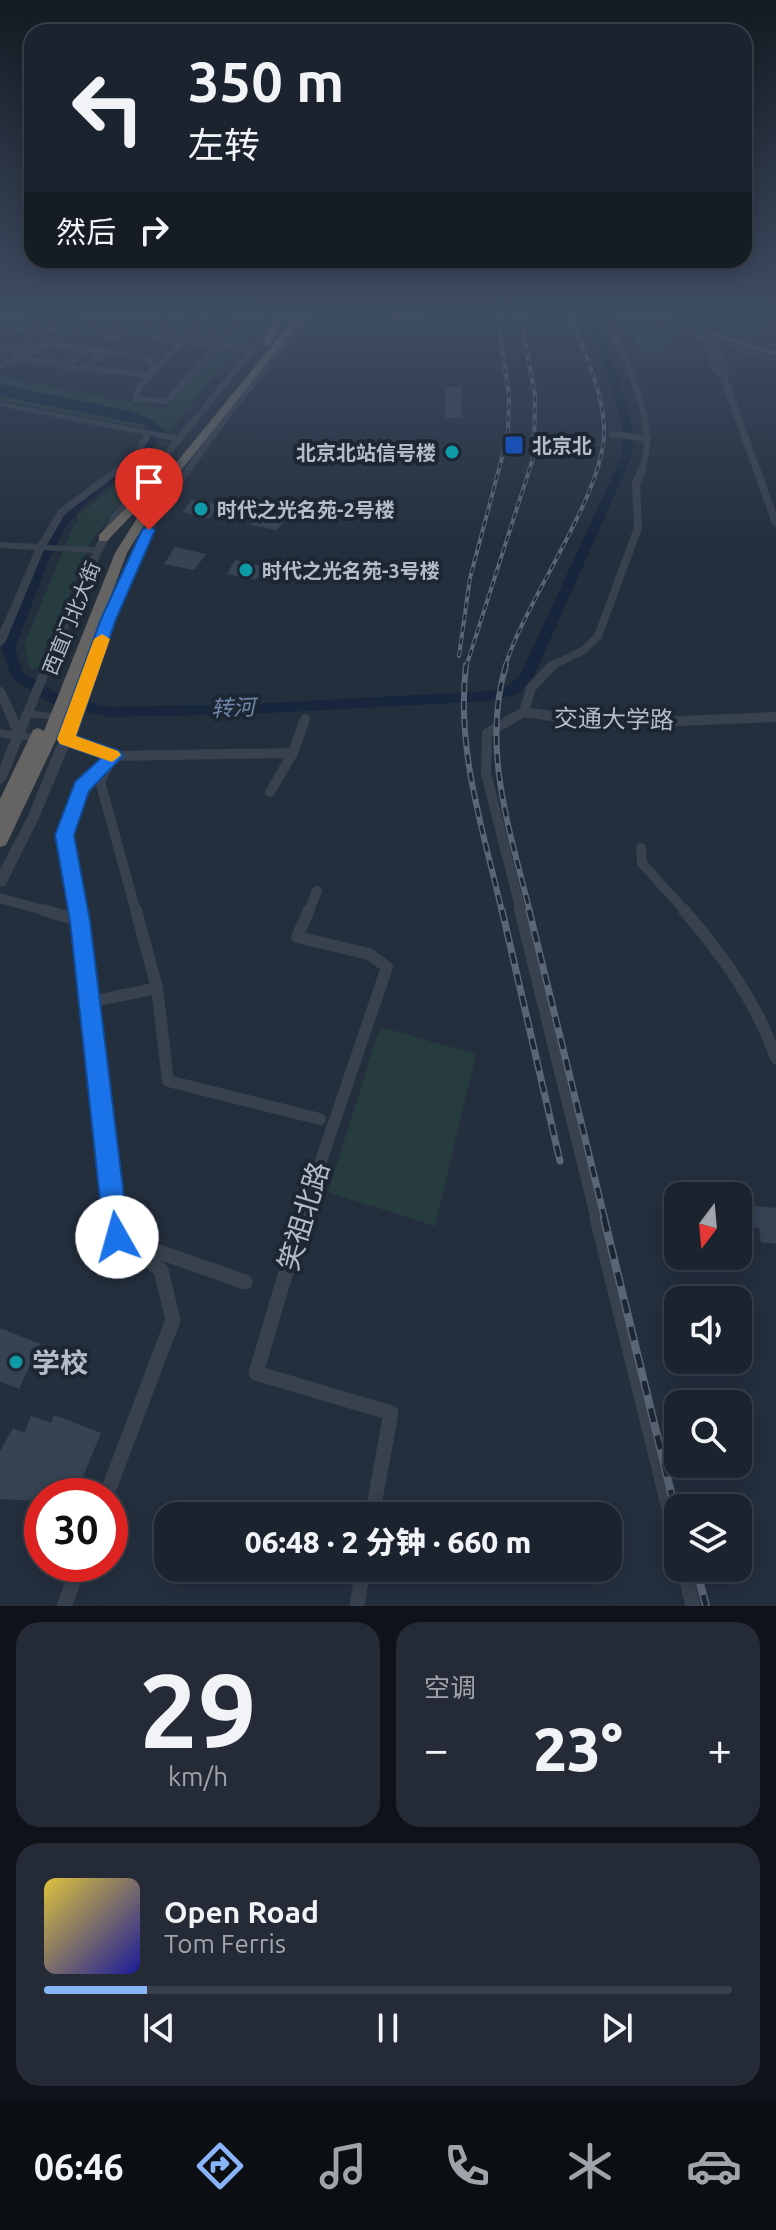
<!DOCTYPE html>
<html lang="zh">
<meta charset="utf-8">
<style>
:root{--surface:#1b232e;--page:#242b36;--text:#f1f3f6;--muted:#a0a4aa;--line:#39404a;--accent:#8ab4f8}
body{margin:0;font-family:Ubuntu,"Noto Sans SC",sans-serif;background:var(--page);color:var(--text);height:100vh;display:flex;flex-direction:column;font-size:30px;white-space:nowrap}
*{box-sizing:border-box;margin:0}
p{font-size:26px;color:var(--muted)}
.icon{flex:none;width:44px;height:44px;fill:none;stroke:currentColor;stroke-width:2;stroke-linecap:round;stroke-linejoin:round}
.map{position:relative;height:1606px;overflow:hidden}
.details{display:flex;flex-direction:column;gap:16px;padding:16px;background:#0f1319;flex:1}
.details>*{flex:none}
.banner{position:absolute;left:24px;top:24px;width:728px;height:244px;border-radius:24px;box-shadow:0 4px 20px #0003,0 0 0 2px var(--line);background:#1b232e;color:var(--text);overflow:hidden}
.needle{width:52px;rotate:196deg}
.controls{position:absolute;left:664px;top:1182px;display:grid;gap:16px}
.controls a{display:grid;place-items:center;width:88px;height:88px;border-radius:16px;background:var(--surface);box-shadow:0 4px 20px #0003,0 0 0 2px var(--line);font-size:40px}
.speed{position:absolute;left:24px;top:1478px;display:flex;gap:16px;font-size:40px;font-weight:700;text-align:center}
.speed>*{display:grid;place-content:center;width:104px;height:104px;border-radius:50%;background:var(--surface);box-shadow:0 4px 20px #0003,0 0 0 2px var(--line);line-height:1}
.speed .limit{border:12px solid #d22;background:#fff;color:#111}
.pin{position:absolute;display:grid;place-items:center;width:68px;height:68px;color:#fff;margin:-82px -34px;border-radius:50% 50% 50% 0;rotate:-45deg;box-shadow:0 0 8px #0007}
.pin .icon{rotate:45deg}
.me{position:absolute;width:88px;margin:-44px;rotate:353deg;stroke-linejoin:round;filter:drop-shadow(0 0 6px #0008)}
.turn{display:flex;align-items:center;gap:28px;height:168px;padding:0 32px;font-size:36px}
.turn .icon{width:104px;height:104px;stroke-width:2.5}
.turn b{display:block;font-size:56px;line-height:68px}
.then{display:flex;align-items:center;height:76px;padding:0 32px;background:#0003;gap:16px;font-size:30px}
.big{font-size:60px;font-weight:800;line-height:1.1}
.details .card{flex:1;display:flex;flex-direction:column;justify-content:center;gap:12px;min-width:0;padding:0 28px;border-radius:24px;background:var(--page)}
.details .dial{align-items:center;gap:0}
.dial b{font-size:104px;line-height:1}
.song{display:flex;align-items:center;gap:24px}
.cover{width:96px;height:96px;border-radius:12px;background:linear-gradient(135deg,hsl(50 70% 55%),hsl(240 70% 35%))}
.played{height:8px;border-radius:4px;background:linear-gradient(90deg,var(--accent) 15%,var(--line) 15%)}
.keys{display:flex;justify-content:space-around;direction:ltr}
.heat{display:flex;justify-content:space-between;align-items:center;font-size:44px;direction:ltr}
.details .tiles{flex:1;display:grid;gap:16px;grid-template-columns:1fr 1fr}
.card:last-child{grid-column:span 2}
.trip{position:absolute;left:154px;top:1502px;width:468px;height:80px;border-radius:24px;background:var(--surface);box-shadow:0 4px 20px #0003,0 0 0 2px var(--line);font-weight:800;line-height:80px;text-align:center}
.dock{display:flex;height:128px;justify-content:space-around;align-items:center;background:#0b0e12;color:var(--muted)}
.dock .icon{width:56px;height:56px}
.dock .active{color:var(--accent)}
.dock b{font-size:36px;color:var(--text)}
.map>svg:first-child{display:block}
</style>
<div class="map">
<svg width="776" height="1606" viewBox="0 0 776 1606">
<rect width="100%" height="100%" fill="#242f3e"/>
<!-- green -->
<path fill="#263c3f" d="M249,315H268C235,354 202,390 171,429L142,428L0,400V377L164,409Z
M161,442L166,443L91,542L42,667L31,670L24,645L74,524L79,520L77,516L132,472Z
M380,1027L476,1054L435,1226L328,1192Z"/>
<!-- water -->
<path fill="#17263c" d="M0,384L125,410L151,419L140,424L0,396Z"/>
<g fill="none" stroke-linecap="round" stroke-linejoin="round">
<!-- river -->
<path fill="#17263c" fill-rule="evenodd" d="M587,315H595C609,363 637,405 632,456L534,676L518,694L491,701L251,714L109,717L52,704L12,678L1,648C20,602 33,547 67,509C93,480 133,467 153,432L145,425L123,417V413L127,412L153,421L164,431L145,459L84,505L65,528L49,560L15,648L23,672L61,696L109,707L251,704L491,691L508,686L521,673L622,456C627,404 598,363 587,315Z"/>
</g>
<!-- building -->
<path fill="#364354" d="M640,328L673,338L661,352L642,351L630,329Z
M445,387H462V418H445Z
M191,500L221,505L209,518L182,512Z
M258,512L287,517L277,530L250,525Z
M175,547L206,554L194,570L164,564Z
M235,560L267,567L255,580L227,574Z
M738,1191L753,1193L755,1206L776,1208V1244L761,1242L759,1228L738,1226Z
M0,1328L40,1344L19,1389L0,1381Z
M54,1415L101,1433L75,1496H42V1501L0,1499V1451L13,1428L24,1433L31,1416L51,1423Z"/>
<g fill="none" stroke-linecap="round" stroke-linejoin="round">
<!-- minor-far4 -->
<path stroke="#38414e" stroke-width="6" d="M0,315H18
M626,315L614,324C614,339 622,352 628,366C641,398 655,438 641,472
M207,317L140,386L135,399L167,401L242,318L240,315
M83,319L118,318L167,324
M162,328L178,315
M112,329L120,330L122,333L115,337L105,335Z
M0,331L61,329
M152,338L252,349
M47,344L152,358L148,362L155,367L147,375L87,368
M0,349L23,348
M92,350L100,355L86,369H66L81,353Z
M15,352L25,348L33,330
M18,358L67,365
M0,366L62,337L88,315
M612,434L648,439"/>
<!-- minor-far3 -->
<path stroke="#38414e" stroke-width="8" d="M549,667L584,650L598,636L638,528L636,483L642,470"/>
<!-- minor-far2 -->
<path stroke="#38414e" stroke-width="10" d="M553,665L531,688L524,712L606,724L776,717
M66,739L114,756L293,753
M114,756L100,781L136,912
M270,792L293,753L305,719
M641,848L642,863L686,912
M0,898L50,912
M78,912C66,849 58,817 104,766
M308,912L317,891
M521,912L486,773L487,733L524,712"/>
<!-- minor-far1 -->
<path stroke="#38414e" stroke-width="12" d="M43,910L80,921L115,1220
M78,910L80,921
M136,910L157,988
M520,910L597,1220
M684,910C723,956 756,1001 776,1058
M90,1002L157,988L168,1081L320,1119
M301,1220L387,967L369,954L297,937L309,910"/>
<!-- minor -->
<path stroke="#38414e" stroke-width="15" d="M115,1218L117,1237L245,1282
M302,1218L256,1373L391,1413L372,1516
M597,1218L678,1545
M106,1496L173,1320L161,1270L127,1245
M684,1568L693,1606
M64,1606L80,1564
M357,1606L363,1568"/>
<!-- tertiary -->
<path fill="#38414e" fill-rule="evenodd" d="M278,315H284L118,519L78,603L34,711L69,715L130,554L158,506L222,416L306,315H312L228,420L166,506L140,554L72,739L39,818L5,886L0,887V869L27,818L67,720L31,718L25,733L31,734L33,737L31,740H22L6,780L0,785V766L11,739L0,737V729L12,731L0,703V686L5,690L19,721L68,603L93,553L44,550L5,643L0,646V631L35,550L0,548V542L38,544L58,510L131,456L144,435L0,406V402L177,436ZM151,436L173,441L111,516L95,547L47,545L65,514L137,460Z
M385,315C391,315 395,317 401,318C409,319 415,315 422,318L400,322Z
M625,315H634L776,358V362L720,345L729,370L728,379L776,512V527L772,524L721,380L712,370L702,340ZM710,342L712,343L721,371L719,369Z
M770,343L776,345V349L768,346V344Z"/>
<!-- secondary -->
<path fill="#465061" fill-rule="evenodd" d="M643,315H654L776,351V356Z"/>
<!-- trunk -->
<path fill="#656462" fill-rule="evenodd" d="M297,315H305L167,488L127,553L55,742L6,845L0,847V799L33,730L38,728L44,731L115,553L158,485Z
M273,318L280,320L271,344L263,346Z
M144,493L148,494V498L107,541H99V535L140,494Z"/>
<!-- rail-far3 casing -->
<g stroke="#5a6575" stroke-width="4">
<path id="rail-far3" d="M459,656L470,578L508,435L509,394L497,315
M466,667L534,455L535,395L520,315
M505,667C526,597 608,491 604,426C602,387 583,350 570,315"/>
</g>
<!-- rail-far2 casing -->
<g stroke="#5a6575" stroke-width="6">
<path id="rail-far2" d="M466,665C456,752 483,828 502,912
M506,665C481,748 510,831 530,912"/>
</g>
<!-- rail-far1 casing -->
<g stroke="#5a6575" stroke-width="7">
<path id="rail-far1" d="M502,910L560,1161
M529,910L605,1220"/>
</g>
<!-- rail casing -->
<g stroke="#5a6575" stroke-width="8">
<path id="rail" d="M604,1218L678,1521
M696,1568L706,1606"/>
</g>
<!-- rail-far3 -->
<use href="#rail-far3" stroke="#1d2633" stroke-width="2" stroke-dasharray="6" stroke-linecap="butt"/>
<!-- rail-far2 -->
<use href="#rail-far2" stroke="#1d2633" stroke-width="3" stroke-dasharray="9" stroke-linecap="butt"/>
<!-- rail-far1 -->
<use href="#rail-far1" stroke="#1d2633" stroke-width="4" stroke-dasharray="11" stroke-linecap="butt"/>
<!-- rail -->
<use href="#rail" stroke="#1d2633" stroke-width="5" stroke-dasharray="14" stroke-linecap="butt"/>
</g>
<!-- sky -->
<linearGradient id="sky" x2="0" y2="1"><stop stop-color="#141a22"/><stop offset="0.58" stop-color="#3f4d63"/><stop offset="1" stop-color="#3f4d63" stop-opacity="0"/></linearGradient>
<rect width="776" height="540" fill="url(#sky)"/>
<!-- route -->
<path fill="#1a73e8" stroke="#114b97" stroke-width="2" d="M149,526L155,530L116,619L76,736L120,751L123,756L89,791L74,835L90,921L129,1237L126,1246L117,1250L108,1246L104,1237L70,921L55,835L75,782L101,758L60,744L57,739L101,619L142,530Z"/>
<!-- slow -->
<path fill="#f59e0b" d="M102,634L110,639L76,736L118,751L121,755L112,762L60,744L57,739L94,639Z"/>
<!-- markers -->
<rect fill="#1a4fb4" stroke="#1d2633" stroke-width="3" x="504" y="435" width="20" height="20" rx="4"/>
<g fill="#0f9aa8" stroke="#1d2633" stroke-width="3">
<circle cx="452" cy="452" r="8"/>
<circle cx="201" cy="509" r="8"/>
<circle cx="246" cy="570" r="8"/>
<circle cx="16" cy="1362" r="8"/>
</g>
<g text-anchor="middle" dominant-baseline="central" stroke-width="8" stroke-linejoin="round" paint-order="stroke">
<!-- far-poi labels -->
<g font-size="20" font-weight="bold" fill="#b4bcc9" stroke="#1d2633" text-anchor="start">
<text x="532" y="445">北京北</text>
<text x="436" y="452" text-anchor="end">北京北站信号楼</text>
<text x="217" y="509">时代之光名苑-2号楼</text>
<text x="262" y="570">时代之光名苑-3号楼</text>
</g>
<!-- far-street labels -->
<g font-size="20" fill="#b4bcc9" stroke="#1d2633">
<text transform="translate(71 618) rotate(-68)">西直门北大街</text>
</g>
<!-- far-water labels -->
<g font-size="22" font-style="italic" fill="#6d86a8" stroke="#1d2633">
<text transform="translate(233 707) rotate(-2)">转河</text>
</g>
<!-- street labels -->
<g font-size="24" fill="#b4bcc9" stroke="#1d2633">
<text transform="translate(614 719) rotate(1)">交通大学路</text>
</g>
<!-- near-street labels -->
<g font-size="28" fill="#b4bcc9" stroke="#1d2633">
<text transform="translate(303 1216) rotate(-73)">笑祖北路</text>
</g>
<!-- near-poi labels -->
<g font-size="28" font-weight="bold" fill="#b4bcc9" stroke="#1d2633" text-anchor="start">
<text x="32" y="1362">学校</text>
</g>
</g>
</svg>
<div class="controls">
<a><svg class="needle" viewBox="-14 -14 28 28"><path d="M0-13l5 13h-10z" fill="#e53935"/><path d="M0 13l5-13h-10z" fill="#a0a4aa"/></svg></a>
<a><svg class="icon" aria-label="sound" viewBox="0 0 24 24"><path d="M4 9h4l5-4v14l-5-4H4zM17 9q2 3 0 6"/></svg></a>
<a><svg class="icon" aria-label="search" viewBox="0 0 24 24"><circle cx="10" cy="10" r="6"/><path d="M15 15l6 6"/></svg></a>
<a><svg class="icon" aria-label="layers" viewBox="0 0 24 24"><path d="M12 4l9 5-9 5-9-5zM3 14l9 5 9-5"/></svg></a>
</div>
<div class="speed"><div class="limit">30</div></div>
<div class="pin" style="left:149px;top:530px;background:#d93025"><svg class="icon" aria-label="arrive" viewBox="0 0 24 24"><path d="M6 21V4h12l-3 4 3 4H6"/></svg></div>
<svg class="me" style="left:117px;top:1237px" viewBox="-20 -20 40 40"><circle r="19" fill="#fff"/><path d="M0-13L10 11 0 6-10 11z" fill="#1a73e8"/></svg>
<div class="trip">06:48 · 2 分钟 · 660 m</div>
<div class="banner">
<div class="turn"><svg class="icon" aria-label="left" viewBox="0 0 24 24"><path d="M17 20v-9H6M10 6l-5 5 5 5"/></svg><div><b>350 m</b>左转</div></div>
<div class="then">然后<svg class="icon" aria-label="right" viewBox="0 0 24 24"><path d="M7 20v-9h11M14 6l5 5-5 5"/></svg></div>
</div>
</div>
<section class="details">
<div class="tiles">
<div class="card dial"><b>29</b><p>km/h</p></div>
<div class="card"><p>空调</p>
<div class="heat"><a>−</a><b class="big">23°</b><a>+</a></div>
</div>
<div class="card">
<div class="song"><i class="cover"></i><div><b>Open Road</b><p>Tom Ferris</p></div></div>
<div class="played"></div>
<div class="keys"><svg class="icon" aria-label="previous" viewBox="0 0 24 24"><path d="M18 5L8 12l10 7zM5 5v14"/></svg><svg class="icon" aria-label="pause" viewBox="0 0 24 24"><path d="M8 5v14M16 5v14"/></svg><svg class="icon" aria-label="next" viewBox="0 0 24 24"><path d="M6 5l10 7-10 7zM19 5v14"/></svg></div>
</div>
</div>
</section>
<nav class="dock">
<b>06:46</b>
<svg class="icon active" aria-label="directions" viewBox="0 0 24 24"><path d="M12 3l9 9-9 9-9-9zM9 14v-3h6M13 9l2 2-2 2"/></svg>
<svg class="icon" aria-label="music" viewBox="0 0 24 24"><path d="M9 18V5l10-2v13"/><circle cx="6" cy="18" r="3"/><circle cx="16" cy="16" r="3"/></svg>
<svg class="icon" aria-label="phone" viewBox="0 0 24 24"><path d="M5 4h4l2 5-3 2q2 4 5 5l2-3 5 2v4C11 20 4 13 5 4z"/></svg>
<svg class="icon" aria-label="climate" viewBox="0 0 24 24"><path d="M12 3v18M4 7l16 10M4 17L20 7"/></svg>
<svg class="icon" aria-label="car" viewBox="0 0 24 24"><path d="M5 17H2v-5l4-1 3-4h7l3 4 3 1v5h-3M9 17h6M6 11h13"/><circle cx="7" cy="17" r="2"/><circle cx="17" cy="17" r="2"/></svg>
</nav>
